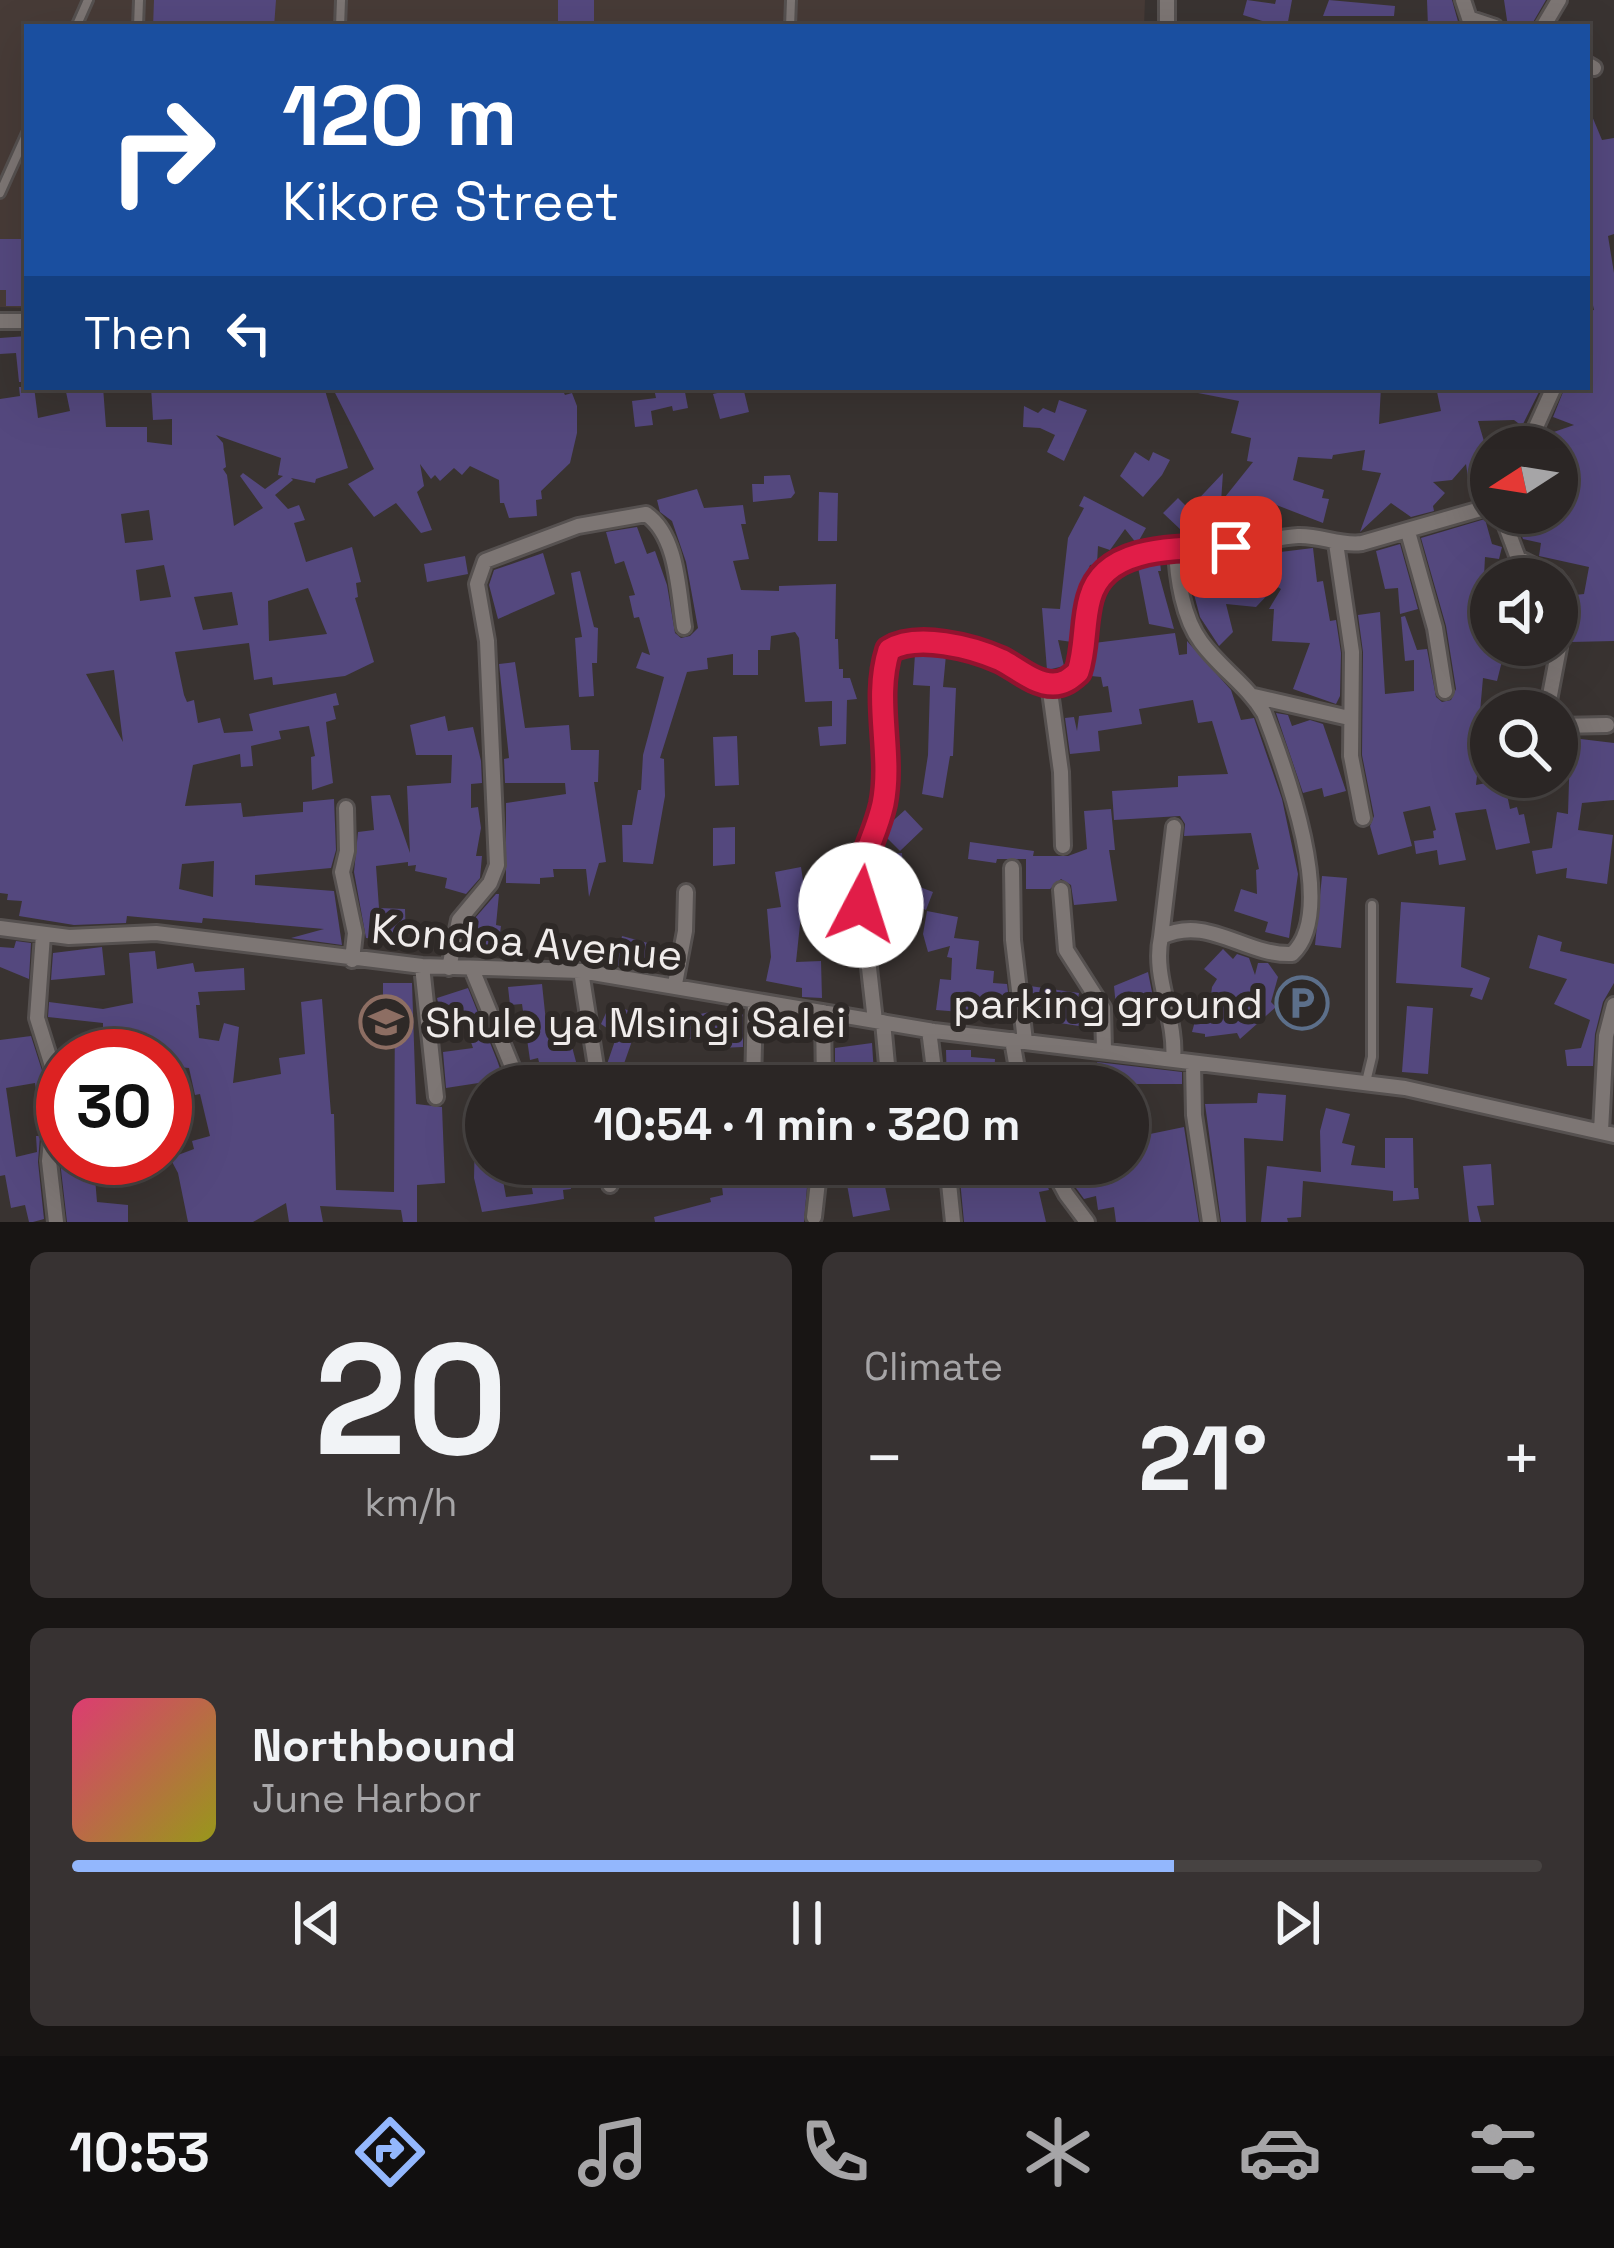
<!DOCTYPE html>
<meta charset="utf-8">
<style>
:root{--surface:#2b2625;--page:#373232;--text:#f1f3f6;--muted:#a6a5a7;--line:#474342;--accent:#93b7fd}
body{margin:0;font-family:"Space Grotesk",sans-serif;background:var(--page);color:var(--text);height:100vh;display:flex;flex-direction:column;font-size:45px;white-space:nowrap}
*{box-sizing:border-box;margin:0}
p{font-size:39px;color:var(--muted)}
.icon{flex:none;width:66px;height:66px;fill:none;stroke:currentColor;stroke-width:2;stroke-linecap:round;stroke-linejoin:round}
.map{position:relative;height:1222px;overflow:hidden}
.side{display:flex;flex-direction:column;gap:30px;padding:30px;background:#181514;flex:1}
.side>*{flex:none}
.hud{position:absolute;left:24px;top:24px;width:1566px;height:366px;border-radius:0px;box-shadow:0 12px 48px #0002,0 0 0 3px var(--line);background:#1a4fa0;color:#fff;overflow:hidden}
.needle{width:78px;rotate:258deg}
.controls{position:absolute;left:1470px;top:426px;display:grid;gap:24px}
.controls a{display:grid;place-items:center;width:108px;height:108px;border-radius:50%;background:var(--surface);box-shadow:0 12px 48px #0002,0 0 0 3px var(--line);font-size:60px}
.speed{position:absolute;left:36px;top:1029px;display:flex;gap:24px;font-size:60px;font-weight:700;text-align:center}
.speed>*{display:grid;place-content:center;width:156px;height:156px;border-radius:50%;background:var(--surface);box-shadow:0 12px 48px #0002,0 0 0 3px var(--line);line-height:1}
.speed .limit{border:18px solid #d22;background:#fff;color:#111}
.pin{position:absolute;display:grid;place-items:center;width:102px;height:102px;color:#fff;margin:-51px;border-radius:24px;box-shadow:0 6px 18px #0006}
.me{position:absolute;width:132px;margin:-66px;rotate:5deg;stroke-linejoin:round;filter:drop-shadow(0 0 9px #0008)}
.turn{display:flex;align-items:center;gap:42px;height:252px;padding:0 60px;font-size:54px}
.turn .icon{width:156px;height:156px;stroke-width:2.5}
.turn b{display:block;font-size:84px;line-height:102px}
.then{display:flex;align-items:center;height:114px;padding:0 60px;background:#0003;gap:24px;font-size:45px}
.big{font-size:90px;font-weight:800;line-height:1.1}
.side .card{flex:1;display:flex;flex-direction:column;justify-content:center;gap:18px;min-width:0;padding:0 42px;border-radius:18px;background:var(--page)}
.side .dial{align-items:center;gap:0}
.dial b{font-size:156px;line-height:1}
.song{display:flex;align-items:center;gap:36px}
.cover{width:144px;height:144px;border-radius:18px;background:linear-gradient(135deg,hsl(340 70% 55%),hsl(60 70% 35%))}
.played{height:12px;border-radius:6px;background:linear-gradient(90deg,var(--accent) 75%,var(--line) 75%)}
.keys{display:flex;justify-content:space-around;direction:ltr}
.heat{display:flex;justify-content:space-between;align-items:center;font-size:66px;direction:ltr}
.side .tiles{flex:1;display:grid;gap:30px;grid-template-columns:1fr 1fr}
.card:last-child{grid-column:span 2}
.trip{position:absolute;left:465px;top:1065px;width:684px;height:120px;border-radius:60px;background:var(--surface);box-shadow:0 12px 48px #0002,0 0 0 3px var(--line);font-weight:800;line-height:120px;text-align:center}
.dock{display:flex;height:192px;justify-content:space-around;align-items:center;background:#110f0f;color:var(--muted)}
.dock .icon{width:84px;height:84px}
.dock .selected{color:var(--accent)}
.dock b{font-size:54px;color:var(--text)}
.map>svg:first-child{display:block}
</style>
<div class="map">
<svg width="1614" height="1222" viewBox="0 0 1614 1222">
<rect width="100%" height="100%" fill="#393331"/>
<!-- built -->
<path fill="#473b37" d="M0,0H1145L1144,27H27V308L0,307Z"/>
<!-- building -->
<path fill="#54487e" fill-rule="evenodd" d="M154,0H276L274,27H153Z
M558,0H594V27H558Z
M1247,0L1275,4L1276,0H1292L1287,27H1272V24L1243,15Z
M1329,0L1395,6L1394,16H1323Z
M1427,0H1452L1459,25L1428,27Z
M1504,0H1546L1532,24L1508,27Z
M1587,104L1602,140L1614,138V234L1608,236L1614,273V641L1571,642L1573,617H1577L1575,595L1584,594L1589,567L1539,556L1541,543L1523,539L1520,531L1523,515L1537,518L1536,513H1557V502L1567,499V496H1557V447H1547L1545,435L1574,425L1553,417L1565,387H1587L1593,366L1587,365V311L1594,310L1587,277Z
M0,239H27V306H6V290H0Z
M27,336V382H19L16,353L0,354V338Z
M19,387H34L38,418L70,411L65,387H103L106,427H147V442L172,445V419L153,420L151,387H324L348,468L316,479L315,483L291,478L293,480L275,495L288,509L299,505L305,520L294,523L306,562L352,547L361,582L356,583L358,597L355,598L374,662L345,676L273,685L272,677L254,680L249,643L175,652L184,695L187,702L194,700L198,723L220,718L224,733L253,731L249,714L336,693L339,705L333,706L336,719L326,722L333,783L312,790L311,757L315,756L309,726L279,731L281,739L251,746L253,766L241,767L240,754L193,765L185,806L241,803L243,817L303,812V802L334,799L336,850L331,868L255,875V885L334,891L342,945L291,938L324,929L203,918L202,923L127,916L126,923L74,925L19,916L22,901L7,900L8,894L0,893V399L20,396ZM216,435L281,458L278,475L283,476L265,489L243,473L240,476L263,508L234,526L227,475L223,469L226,467L223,443ZM149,510L153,540L125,543L121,514ZM164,565L171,597L140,601L136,570ZM308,588L327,634L269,641L268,601ZM232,592L238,625L203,630L194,597ZM114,670L123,742L86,674ZM214,861L213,897L179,889L182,864Z
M332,387H561L565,395L572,393L577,406V433L570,463L541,491L542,499L536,500L537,516L509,518L504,503H500L499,480L470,466L462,475L454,468L440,481L435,475L431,479L420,464L424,486L417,492L432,530L421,533L396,503L374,517L348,484L374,469Z
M664,387H684L688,408L673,411L672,406L651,411L653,425L635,427L632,401L656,398L654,389Z
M743,387L749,412L720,419L713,394Z
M1199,387H1381L1379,424L1441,411L1436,387L1540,390L1522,426L1514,420L1478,421L1486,448L1478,451L1482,474H1490V493H1475V477L1468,478L1466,464L1452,480L1433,482L1445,493L1433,506L1434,511L1411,517L1391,503L1360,532L1381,473L1362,470L1365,450L1333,455L1332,459L1298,457L1293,480L1324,490L1322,498L1329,499L1323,523L1266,501L1243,527L1220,510L1219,524L1205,509L1181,530L1163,513L1178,498L1189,509L1223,473L1221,502L1253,462L1247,461L1251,438L1231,433L1239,401L1198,393Z
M1059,400L1087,410L1064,461L1047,452L1055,435L1040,428L1023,427L1024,406L1038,413L1043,408L1055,413Z
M1135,452L1149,461L1153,452L1170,460L1162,475L1143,497L1120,476Z
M790,475L795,493L791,498L753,502L752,484H764V476Z
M697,489L704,508L743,505L746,524H741L749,559L733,561L741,590L779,591V586L836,584L835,639H838L839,669H843V678H850L857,699L847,700L846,744L820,746L818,727L832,726V701L805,702L799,638L795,632L771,636L770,650H758V675H733V654L707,658L708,669L687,672L660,758L664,759L665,796L653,864L623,862L622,825H632L638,790H641L643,755L664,677L636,668L642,652L650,655L639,617L634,618L629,596L635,595L624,561L615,564L606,532L637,527L647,554L655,551L667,585L675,633L681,638L690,636L698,628L686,562L672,521L660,512L657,500Z
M819,492L838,493L837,541H818Z
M1084,496L1146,528L1137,544L1125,529L1110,550L1098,546L1097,564L1090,565L1077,599L1072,642L1058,640L1064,666L1047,670L1042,608L1060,609L1068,538L1084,508L1079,506Z
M1485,519L1492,544L1502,547L1499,559L1485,557L1483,596L1491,594L1490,615L1476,613L1475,639L1483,640V645H1506L1497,681L1483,678L1480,712L1491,713V734L1482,733L1476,785L1491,782V786L1506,790L1510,809L1517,807L1519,815L1524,814L1530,843L1496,850L1486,809L1455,813L1466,860L1439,865L1437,850L1416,854L1414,841L1434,838L1433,831L1436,830L1430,806L1403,812L1412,846L1378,855L1370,826L1374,816L1362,755L1363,652L1358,615L1380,612L1385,694L1414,691V660L1405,661L1401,617L1405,616L1417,650L1427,649L1436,697L1442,702L1451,700L1456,689L1446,626L1421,538Z
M1400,544L1418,609L1400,614L1398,588L1385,589L1376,551Z
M1313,548L1317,582L1323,581L1330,621L1336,620L1341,653L1340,696L1336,704L1293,689L1310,643L1272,641L1274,609H1269L1281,589L1276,586L1256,607L1226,604L1233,632L1219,646L1200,617L1191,583L1188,560L1232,557L1234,585L1267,579L1264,554Z
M543,553L555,594L498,619L489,585L494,570Z
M465,556L468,574L427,582L424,564Z
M1160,562L1161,571H1158L1174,629L1149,624L1138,567Z
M580,571L594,627L598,628L597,663H592L594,696L579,697L575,638L582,637L571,573Z
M1096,618L1094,643L1175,633L1179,655L1187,654V641L1231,690L1241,720L1254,718L1282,799L1298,874L1289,938L1265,932L1268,922L1234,911L1241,889L1257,894L1256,870L1259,869L1251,833L1184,836L1185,824L1180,816L1114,820L1112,791L1178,787V776L1228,774L1212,721L1198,723L1193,700L1139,709L1142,724L1098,731L1100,751L1070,754L1065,718L1074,717L1077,731L1079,716L1112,712L1108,686L1103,687L1101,677L1091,676Z
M915,654L946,655L943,687L956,688L953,756H950L943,798L922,794L928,755L930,686L913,685Z
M515,662L525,728L569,725L571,750H599L598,782H594L606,862L599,863L589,897L586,869H553L554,877L540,878V884L506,883V803L566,794L565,783H505L504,759L509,758L499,664Z
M1276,713L1288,715L1292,726L1310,720L1323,724L1346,791L1324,797L1322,788L1303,793Z
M445,716L448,731L473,727L481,761L482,783L471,784V808L478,807L481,828L476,856H482L480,878L466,894L445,888L447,878L415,871L416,865L408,866V862L376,866L379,908L405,909L406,941L366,938L354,872L358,832L374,830L371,796L390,795L410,853L407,786L451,783L452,755H416L410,725Z
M737,736L739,785L715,786L713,737Z
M1564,737L1614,743V800L1582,803L1578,830L1613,835L1607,884L1566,878L1567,868L1536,874L1532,851L1552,848L1557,812L1568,814L1570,749L1562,747Z
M1111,809L1115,850H1109L1117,901L1074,905L1071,885L1061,879L1050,889H1026V859H997L996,863L968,859L970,842L1034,851L1033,856H1068L1087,849L1084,811Z
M905,810L923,829L900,851L884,835L886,827Z
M735,827V864L713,866V828Z
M902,853L904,881L933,892L926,910L904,901L873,904L872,876L887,875L885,854Z
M801,867L804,887L796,962L821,961L822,998L802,997V988L766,981L771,957L767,909L781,907L775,872Z
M1322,876L1347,878L1341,948L1315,945Z
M496,894H499L496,925L501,926L498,947L471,946L469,925Z
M1401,902L1465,907L1461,967L1490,978L1482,1000L1470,996L1473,988L1396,983Z
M927,911L958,917L954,938L979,941L976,969L994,971L993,983L1007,984L1011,1016L936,1010L940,979L951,980L952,958L947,957L950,946L928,952L923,934Z
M1538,935L1562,942L1560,951L1614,964V983L1603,1002L1595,1034L1593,1066H1567L1565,1050L1581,1048L1590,1020L1554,1004L1567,979L1529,968Z
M622,936L670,949L667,967L641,964L640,970L616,965Z
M16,941L31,943L29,979L0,967V947L14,948Z
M102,947L105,975L51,980L53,953Z
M1223,949L1233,959L1237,954L1249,958L1255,975L1258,963H1268L1278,977L1271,1002L1276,1007L1240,1039L1237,1033L1205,1037V1034L1192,1032L1197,1014L1208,1018L1212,987L1217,979L1204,969Z
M155,951L157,969L193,963L195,972L244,968L245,990L198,992L200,1005H196L199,1038L219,1041L224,1023L239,1027L233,1083L281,1074L279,1058L305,1054L301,1002L322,999L331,1114H334L336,1190L394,1192L395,1001H383V983H412L416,1104L442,1107L445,1183L417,1185V1222H403L401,1210L320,1206L323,1222H289L286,1203L253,1222H188L178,1173L170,1158L194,1149L192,1141L210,1136L200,1094L195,1095L189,1068L169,1066L170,1056H129L122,1031H103V1023L48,1017L49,1002L103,1009L133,1003L129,953Z
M1148,972L1153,997L1116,1007L1114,986Z
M542,984L546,1022L556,1019L563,1045L571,1043L579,1073L556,1079L558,1086H545L538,1058L530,1060L522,1004L510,1005L508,987Z
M1030,986L1079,993L1076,1009L1092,1014V1028L1034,1019Z
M468,988L497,1060L506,1086H486L485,1082L446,1088L443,1052L473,1048L460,1009L441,1015L437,998Z
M611,1002L629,1011L619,1033L633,1038L619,1078L608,1074L607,1064L617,1035L601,1024Z
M1407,1006L1433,1008L1428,1074L1402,1072Z
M710,1012L711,1016L743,1014V1047L720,1048L719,1033L675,1042L670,1020Z
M31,1036L46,1083L43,1107L39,1108L35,1083L6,1088L16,1157L37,1152L36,1136H40L38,1162L44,1219L33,1222H29L25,1205L11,1208L5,1175L0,1176V1040Z
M872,1043L874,1074L835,1078V1048Z
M946,1050H971V1057L995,1059L994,1077L968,1075V1086H947Z
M1097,1062L1182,1072V1084H1135L1150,1134L1184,1127L1199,1222H1116L1114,1207L1098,1210L1096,1196L1084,1199L1076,1188L1073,1176L1112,1167V1164H1128V1086H1101Z
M1258,1093L1286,1095L1283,1141L1244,1138L1246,1222H1221L1205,1104L1257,1103Z
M1326,1108L1350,1114L1342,1143L1355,1146L1351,1165L1385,1168V1138H1413L1414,1188H1418L1419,1199L1393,1201V1191L1303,1181L1301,1217L1287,1218L1288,1222H1261L1267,1166L1321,1172L1320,1131Z
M475,1133H486V1164H500L506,1197L533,1194L528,1167L551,1164H567L571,1189L563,1190L564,1199L535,1204L534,1199L535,1204L482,1212L474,1178Z
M62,1140L63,1158H123L126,1176L95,1178L97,1202L128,1205V1222H67L60,1161Z
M809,1164L804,1222H655L654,1217L711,1202L710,1198L723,1195L722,1187L774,1184V1165Z
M973,1164H985L986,1179L1028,1171L1027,1164H1039L1049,1190L1039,1192L1046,1222H964L959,1169H974Z
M1491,1164L1494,1205L1477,1206L1481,1222H1469L1463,1166Z
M881,1168L890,1210L853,1217L845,1174Z"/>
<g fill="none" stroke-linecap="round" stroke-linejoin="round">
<!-- service casing -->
<g stroke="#565150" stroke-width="14">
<path id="service" d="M76,27L88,0
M138,27L139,0
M340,27L341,0
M790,27L791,0
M0,193L27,133
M1366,1082L1372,1057V905"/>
</g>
<!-- minor casing -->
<g stroke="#565150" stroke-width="20">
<path id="minor" d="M1463,0L1472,27
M1471,19L1495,27
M1167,27V0
M1543,27L1559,0
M1587,64L1594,68
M0,321H27
M1527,447L1554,387
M1501,513L1518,558L1556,577L1564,587L1559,648L1547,711
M1408,532L1435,628L1445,691
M1336,543L1352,652L1351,756L1363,818
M1049,684L1061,772L1063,846
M1254,696L1349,718
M1557,726L1607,725
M346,808L347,851L342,872L355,933L352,960
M1012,868L1013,940L1025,1041
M1061,890L1066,950L1103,1008L1104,1050
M0,928L69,937L156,933L422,966L581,971L934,1031L1405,1088L1614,1135
M43,935L37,1018L57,1082L49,1161L56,1222
M1161,937L1174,827
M422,966L436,1097
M449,968L459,920L490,883L497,865L487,641L477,584L485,561L578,526L646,514C678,536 678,591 684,627
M472,969L520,1086
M581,971L599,1086
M675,984L685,931L686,892
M823,1012L824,1086
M875,1021L859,879L884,797L883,695L889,650C918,633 971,647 1000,660C1016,667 1033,683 1051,684C1066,684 1075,677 1081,665C1084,638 1082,607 1096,583C1118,543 1195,550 1234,546C1256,544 1277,537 1298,536C1321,535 1339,546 1362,543L1491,506
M883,1022L889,1086
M929,1030L936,1086
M1012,1040L1020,1086
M1173,1060C1177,1018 1152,978 1161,937C1208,914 1245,956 1292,954C1339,911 1284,765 1264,713C1247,685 1220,668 1201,642C1183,618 1177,578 1176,549
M1193,1063L1194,1115L1210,1222
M753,1086L755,1002
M1601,1131L1606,1036L1614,1005
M608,1164L610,1185
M897,1164L898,1176
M947,1164L953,1222
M1050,1164L1066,1194L1087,1222
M747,1166V1164
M814,1217L820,1164"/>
</g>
<!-- service -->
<use href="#service" stroke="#7d7674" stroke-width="8"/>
<!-- minor -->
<use href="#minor" stroke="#7d7674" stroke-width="14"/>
</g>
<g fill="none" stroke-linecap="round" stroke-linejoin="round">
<!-- route casing -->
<g stroke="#92132f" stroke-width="30">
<path id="route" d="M861,905C856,859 874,844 883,804C893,753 873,700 889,650C917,633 972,647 1001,660C1017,668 1034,684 1053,684C1064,684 1070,679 1078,672C1086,648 1083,622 1090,598C1105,542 1186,549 1231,547"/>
</g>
<!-- route -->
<use href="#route" stroke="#e11d48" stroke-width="21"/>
</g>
<!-- icons -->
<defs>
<g id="parking-ring" transform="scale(2.7)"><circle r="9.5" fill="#2e2927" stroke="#5c6f8a" stroke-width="1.5"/><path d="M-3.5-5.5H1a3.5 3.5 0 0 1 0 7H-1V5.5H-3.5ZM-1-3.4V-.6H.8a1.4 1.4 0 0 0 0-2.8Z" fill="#5c6f8a"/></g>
<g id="school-ring" transform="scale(2.7)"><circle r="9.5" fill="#2e2927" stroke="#8d6e63" stroke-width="1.5"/><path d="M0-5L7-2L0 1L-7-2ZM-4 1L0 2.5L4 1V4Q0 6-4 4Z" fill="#8d6e63"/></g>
</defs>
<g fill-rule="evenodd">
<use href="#parking-ring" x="1302" y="1003"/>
<use href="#school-ring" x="386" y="1022"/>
</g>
<g text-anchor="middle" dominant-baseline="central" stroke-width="12" stroke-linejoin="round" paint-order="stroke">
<!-- street labels -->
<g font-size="42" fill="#f0eceb" stroke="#2e2927">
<text transform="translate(527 942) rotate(5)">Kondoa Avenue</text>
</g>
<!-- poi labels -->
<g font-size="42" fill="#f0eceb" stroke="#2e2927" text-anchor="end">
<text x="1263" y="1003">parking ground</text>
<text x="425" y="1022" text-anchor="start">Shule ya Msingi Salei</text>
</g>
</g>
</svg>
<div class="controls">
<a><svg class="needle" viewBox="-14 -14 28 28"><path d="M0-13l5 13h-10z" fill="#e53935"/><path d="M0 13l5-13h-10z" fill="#a6a5a7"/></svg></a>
<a><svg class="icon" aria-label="sound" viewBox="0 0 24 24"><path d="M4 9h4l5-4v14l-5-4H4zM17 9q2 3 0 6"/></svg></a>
<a><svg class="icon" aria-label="search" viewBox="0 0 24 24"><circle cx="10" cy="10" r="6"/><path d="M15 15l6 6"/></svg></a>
</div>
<div class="speed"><div class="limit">30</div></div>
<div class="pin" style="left:1231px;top:547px;background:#d93025"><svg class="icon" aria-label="arrive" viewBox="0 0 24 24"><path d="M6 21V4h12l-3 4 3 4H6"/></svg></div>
<svg class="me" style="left:861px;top:905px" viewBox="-20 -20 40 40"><circle r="19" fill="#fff"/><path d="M0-13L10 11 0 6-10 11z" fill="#e11d48"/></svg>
<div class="trip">10:54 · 1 min · 320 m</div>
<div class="hud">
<div class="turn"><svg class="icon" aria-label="right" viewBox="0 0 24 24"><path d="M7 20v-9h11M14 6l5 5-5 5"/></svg><div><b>120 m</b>Kikore Street</div></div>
<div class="then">Then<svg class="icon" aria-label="left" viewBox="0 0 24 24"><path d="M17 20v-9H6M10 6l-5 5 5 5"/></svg></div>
</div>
</div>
<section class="side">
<div class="tiles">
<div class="card dial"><b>20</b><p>km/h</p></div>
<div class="card"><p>Climate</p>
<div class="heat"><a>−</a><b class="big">21°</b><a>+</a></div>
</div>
<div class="card">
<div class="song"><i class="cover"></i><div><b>Northbound</b><p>June Harbor</p></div></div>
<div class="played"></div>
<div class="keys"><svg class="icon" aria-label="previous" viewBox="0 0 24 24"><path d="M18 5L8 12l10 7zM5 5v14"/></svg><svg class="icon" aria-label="pause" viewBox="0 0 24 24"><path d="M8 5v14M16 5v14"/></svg><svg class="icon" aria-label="next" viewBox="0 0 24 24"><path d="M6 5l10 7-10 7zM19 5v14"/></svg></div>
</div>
</div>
</section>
<nav class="dock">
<b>10:53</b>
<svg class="icon selected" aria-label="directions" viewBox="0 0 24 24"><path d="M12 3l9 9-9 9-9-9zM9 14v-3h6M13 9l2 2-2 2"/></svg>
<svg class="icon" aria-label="music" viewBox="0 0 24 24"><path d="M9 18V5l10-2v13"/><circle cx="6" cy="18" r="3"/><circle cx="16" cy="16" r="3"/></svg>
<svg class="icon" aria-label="phone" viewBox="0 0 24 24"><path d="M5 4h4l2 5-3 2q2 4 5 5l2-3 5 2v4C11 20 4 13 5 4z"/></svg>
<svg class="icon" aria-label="climate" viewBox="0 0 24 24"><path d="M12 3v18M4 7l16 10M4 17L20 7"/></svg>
<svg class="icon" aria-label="car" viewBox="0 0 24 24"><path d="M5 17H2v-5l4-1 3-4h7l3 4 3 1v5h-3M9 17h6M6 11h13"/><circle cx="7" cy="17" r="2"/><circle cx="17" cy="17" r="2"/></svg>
<svg class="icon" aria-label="filters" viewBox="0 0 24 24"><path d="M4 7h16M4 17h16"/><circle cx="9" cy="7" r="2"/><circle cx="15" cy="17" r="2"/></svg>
</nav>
